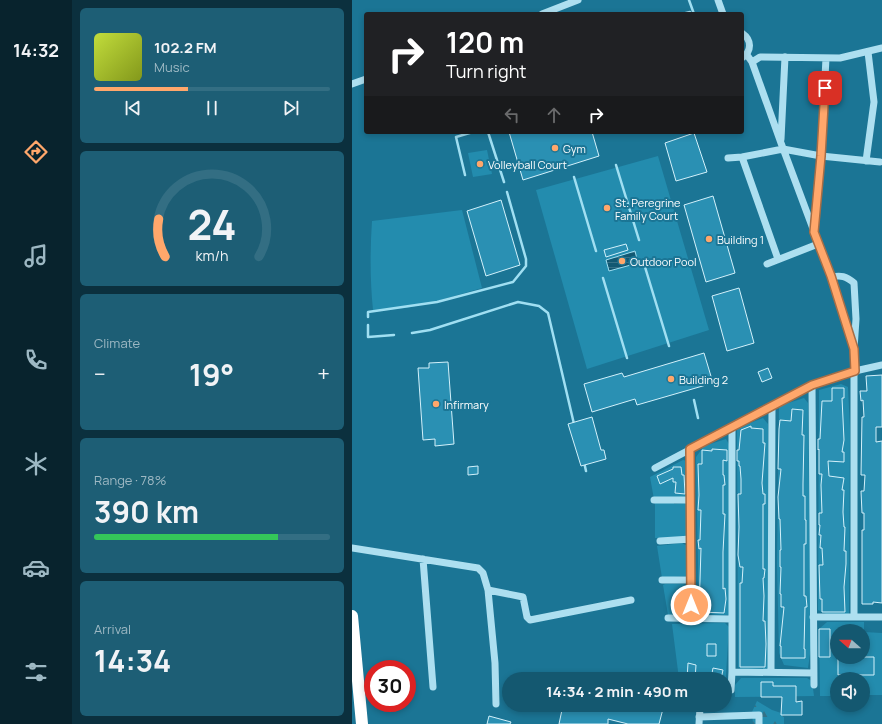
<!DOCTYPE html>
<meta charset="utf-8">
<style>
:root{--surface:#145870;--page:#1d5e75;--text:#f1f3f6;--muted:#9db8c3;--line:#336e83;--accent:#ffa76b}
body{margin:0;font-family:Manrope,sans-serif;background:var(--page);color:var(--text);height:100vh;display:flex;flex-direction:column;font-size:15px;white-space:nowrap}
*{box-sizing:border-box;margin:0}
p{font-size:13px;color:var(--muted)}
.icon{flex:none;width:22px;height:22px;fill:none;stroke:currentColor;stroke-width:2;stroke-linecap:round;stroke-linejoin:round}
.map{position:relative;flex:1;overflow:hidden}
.panel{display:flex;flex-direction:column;gap:8px;padding:8px;background:#0b303e;width:280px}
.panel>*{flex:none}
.top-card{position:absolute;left:12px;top:12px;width:380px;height:122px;border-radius:4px;box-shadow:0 2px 6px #0003;background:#202124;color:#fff;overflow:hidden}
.needle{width:26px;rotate:291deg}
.buttons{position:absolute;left:478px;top:624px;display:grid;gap:8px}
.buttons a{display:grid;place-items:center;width:40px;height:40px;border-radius:50%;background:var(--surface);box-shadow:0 2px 6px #0003;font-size:20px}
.speed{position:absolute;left:12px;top:660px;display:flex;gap:8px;font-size:20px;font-weight:700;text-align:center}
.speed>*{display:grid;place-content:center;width:52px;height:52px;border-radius:50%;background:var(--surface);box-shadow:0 2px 6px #0003;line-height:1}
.speed .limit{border:6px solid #d22;background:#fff;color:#111}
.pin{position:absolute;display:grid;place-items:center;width:34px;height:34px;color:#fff;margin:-17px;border-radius:8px;box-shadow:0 2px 6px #0006}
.me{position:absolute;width:44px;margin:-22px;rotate:0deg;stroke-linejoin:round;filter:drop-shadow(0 0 3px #0008)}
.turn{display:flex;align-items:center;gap:14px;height:84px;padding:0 16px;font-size:18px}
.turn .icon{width:52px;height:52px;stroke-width:2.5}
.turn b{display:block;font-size:28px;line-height:34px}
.lanes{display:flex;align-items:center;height:38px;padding:0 16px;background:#0003;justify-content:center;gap:20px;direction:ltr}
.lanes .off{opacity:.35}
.big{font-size:30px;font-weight:700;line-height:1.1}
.panel .widget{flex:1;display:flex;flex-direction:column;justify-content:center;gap:6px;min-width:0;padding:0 14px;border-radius:6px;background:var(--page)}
.panel .dial{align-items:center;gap:0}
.dial svg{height:104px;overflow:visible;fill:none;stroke:var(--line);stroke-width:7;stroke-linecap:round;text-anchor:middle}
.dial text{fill:var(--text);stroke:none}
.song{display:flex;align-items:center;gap:12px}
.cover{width:48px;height:48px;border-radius:6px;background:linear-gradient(135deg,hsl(70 70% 55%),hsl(70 70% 35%))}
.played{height:4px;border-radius:2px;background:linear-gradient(90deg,var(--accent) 40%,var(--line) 40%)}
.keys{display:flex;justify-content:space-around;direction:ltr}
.heat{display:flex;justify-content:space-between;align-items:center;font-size:22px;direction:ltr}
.charge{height:6px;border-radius:3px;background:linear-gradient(90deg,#34c759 78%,var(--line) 0)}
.trip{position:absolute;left:150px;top:672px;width:230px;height:40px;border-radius:20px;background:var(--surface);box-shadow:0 2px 6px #0003;font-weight:700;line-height:40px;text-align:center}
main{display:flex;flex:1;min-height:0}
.menu{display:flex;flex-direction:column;width:72px;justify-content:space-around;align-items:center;background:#08232d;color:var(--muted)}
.menu .icon{width:28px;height:28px}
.menu .current{color:var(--accent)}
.menu b{font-size:18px;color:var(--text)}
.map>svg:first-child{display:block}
</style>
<main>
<nav class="menu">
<b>14:32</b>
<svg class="icon current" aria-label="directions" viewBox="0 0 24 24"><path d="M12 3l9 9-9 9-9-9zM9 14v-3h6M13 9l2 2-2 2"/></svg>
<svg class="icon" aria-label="music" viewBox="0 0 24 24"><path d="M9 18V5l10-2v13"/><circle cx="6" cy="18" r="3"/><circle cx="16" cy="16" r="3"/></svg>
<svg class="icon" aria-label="phone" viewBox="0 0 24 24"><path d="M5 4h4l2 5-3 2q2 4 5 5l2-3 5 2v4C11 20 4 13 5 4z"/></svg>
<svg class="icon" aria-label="climate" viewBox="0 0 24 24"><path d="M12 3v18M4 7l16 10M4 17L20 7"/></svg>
<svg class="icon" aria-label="car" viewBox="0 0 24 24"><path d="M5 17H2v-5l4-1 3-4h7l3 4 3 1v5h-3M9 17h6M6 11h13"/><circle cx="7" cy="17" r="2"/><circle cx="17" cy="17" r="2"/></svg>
<svg class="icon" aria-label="filters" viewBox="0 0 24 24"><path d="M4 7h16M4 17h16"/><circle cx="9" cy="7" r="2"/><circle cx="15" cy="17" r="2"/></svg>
</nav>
<section class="panel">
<div class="widget">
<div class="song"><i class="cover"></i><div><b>102.2 FM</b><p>Music</p></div></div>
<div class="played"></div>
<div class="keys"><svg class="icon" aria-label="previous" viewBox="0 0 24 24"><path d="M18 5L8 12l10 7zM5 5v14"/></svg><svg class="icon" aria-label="pause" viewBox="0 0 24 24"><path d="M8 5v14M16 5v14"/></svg><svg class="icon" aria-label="next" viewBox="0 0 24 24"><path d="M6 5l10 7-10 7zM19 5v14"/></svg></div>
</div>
<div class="widget dial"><svg viewBox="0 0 100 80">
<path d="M14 69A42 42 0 1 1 86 69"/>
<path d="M14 69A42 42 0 0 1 9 40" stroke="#ffa76b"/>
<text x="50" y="56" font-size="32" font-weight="700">24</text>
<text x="50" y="72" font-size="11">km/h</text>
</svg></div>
<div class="widget"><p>Climate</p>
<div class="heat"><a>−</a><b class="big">19°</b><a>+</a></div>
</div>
<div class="widget"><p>Range · 78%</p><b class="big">390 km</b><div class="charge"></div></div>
<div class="widget"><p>Arrival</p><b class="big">14:34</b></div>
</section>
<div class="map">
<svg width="530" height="724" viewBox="0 0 530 724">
<defs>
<pattern id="forest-firs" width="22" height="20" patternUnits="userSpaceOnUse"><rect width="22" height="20" fill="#238cae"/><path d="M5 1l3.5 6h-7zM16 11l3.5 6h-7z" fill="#337287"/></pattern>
<pattern id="water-rules" width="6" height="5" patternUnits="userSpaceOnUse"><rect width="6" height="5" fill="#125872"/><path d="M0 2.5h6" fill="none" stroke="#367187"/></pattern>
</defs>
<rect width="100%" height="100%" fill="#1b7595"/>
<!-- grass -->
<path fill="#238cae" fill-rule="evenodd" d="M135,150L140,174L121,177L116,153Z
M306,156L357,330L235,369L184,190Z
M110,210L130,288L78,303L54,308L21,310C18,280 18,251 20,221Z
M489,384L496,387L498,429L497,614H474L466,610L467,390Z
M452,398L456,403L459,647L456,668L432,665L427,653L425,564L427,406Z
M411,418L416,424V670H390L386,667V644L385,428Z
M374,439L378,446L377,615L347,614L344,457L352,446Z
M331,460L339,462L337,496L322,498V504L334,503L337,505V534L331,538H303V505L298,477Z
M330,543L337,547L338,572L334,576L310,578L305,546Z
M313,584H331L337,587L338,608L333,616L316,615L311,585Z
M475,622H512V632L530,633V695H511V679H485V696H468L467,629ZM485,631H511V657H485Z
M373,623L377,627L373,690V679H327L320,624Z
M389,678H455L460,681L462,696L383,697V685Z"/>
<!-- forest -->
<path fill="url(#forest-firs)" d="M405,701L420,710L432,714V724H401L400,712Z"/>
<!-- water -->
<path fill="url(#water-rules)" stroke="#a0dff2" d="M283,251L286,263L257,271L254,260Z"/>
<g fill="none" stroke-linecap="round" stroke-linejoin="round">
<!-- stream -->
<path stroke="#a0dff2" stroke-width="2.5" d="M337,0L342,14
M330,14L338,12L339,14
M136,132L152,182
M264,165L287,240
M113,175L104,137L121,132
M222,177L244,251
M293,267L317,346
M251,278L275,358
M16,317V312L85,302L161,282L174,266V259L155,192
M16,325V337L42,335
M60,333L78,330L166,302L187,306L196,313L222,424
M342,400L346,418
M232,462L234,471"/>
</g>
<!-- building -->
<path fill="#2a90b3" stroke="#d3f1fb" d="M157,132H240L247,156L171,180Z
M342,133L355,172L324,181L313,143Z
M361,196L383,273L354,282L332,205Z
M149,200L168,265L134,276L115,211Z
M274,244L276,250L254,257L252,250Z
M387,288L402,343L375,351L360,296Z
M352,353L361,383L285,405L283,399L240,412L232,384L270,373L272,377Z
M96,362L102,444L83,446V439L71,440L66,368H77V363Z
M416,368L420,378L410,382L406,372Z
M530,375V427H524V442L530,441V603L521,602V604H510V530H512V513H510L509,491H512L513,475H509L510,417H512L511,400L509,401L508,391H515L514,376Z
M480,388H492V398H490L492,440L490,452H492V462L476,461L477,476L492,478L490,490H492L491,512L492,527H493L492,551H494V564L492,587L493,612H470V599H468L467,565H471L470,548H468L469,535H467L468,525H467V513H470L469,485L470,474H467V449L466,450V439H468L470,401H480Z
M440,409L451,410L450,435H452L451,484V496H453V520H454V544H452V596H454L455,607H453L452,649H453V658H429V646H428L432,607H429V594H428L429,567H428V550H429L428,519H427L426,497L429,469H426L427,429L428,420L439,421Z
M240,417L249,450H252L254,459L229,466L216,424Z
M399,426V428L411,429V443H413L410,483L411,494H413V504H411V569H413L412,578H411L412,596L411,621H413L414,644L413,667H388V583H390L391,567H388L386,555L387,527L386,494H389V479L388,466H387V461H385V450H387L389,430Z
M360,449L375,450V461L371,460V475H372L373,485H371V514H373L371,552V589L373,588L374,599L372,613L347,612L349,548L347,549L346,540H348L349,510H346L347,495L346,464H350V450L360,451Z
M126,466V474L116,475V467Z
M321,467H329L330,475H332L333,494L323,493L324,482H321V478L308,484L305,476L321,469Z
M467,629H478V657H467Z
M355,644H364V656H355Z
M486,657H522V675H486Z
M336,663L344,665L343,679H335Z
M361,668L371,670L369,679H359Z
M409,682H421V686H444V702L450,701V715H429L430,697H409Z
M211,705H312L307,724H276L256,719V724H207Z
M137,716L159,722L158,724H135Z"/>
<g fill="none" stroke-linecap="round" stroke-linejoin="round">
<!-- minor -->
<path stroke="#addff0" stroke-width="7" d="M366,0L371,14
M190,14L226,0
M390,33C400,40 400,51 390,58
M395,55L400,62L429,143L479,277L501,345
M400,62L408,57L488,58L530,48
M0,84L14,79
M429,139L433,57
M390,157L426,259
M376,158L390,157L431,149L469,156L528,162
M514,161L522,102L516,52
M463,230L469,156L474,58
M415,264L466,244
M479,277C489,275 494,276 502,283L504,319L502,349V617
M460,385L462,685
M338,449L339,618
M303,468L460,385L503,371L530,365
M302,500H338
M308,541L339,539
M0,548L126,568L131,573L136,590L143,663L144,704
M71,559L81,687
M310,580H339
M136,590L171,597L175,617L178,620L279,600
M461,617H530
M316,618L380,619
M380,672L462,673
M419,672L420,406
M379,690L380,672V426
M347,717L407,715V724
M347,724L348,708"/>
<!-- highway -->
<path stroke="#fff" stroke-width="12" d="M0,616L10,724"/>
</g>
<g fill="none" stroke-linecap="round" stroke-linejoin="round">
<!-- route casing -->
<g stroke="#a66d46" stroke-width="10">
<path id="route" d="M339,605L338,449L460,385L503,371L502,349L479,276L462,232L469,156L473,88"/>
</g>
<!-- route -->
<use href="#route" stroke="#ffa76b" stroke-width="7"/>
</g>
<!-- markers -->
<g fill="#ffa76b" stroke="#1b7595" stroke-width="1.5">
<circle cx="203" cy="148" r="4"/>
<circle cx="128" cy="164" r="4"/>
<circle cx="255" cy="208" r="4"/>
<circle cx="357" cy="239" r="4"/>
<circle cx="270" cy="261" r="4"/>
<circle cx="319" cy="379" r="4"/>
<circle cx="84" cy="404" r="4"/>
</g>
<g text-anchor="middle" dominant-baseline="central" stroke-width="4" stroke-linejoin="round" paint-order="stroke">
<!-- poi labels -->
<g font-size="11" fill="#fff" stroke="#1b7595" text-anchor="start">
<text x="211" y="148">Gym</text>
<text x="136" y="164">Volleyball Court</text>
<text x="263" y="202">St. Peregrine<tspan x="263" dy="13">Family Court</tspan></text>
<text x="365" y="239">Building 1</text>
<text x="278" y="261">Outdoor Pool</text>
<text x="327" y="379">Building 2</text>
<text x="92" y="404">Infirmary</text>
</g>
</g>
</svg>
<div class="buttons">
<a><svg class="needle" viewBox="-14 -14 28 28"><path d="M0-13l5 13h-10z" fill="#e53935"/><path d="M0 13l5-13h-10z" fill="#9db8c3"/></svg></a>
<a><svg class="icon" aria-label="sound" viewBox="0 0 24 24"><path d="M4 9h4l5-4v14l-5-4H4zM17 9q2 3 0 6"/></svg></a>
</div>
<div class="speed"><div class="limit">30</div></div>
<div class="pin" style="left:473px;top:88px;background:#d93025"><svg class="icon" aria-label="arrive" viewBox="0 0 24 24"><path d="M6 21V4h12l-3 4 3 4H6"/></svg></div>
<svg class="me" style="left:339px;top:605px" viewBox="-20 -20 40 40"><circle r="17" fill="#ffa76b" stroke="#fff" stroke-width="3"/><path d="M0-11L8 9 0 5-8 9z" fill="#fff"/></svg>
<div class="trip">14:34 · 2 min · 490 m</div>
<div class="top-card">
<div class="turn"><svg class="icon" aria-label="right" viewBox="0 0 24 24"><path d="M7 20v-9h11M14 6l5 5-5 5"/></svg><div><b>120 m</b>Turn right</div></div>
<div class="lanes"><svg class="icon off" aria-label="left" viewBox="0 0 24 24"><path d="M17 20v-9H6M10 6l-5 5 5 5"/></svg><svg class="icon off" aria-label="ahead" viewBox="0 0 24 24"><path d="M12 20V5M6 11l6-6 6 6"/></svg><svg class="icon" aria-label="right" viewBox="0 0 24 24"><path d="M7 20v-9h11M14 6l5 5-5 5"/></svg></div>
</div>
</div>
</main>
